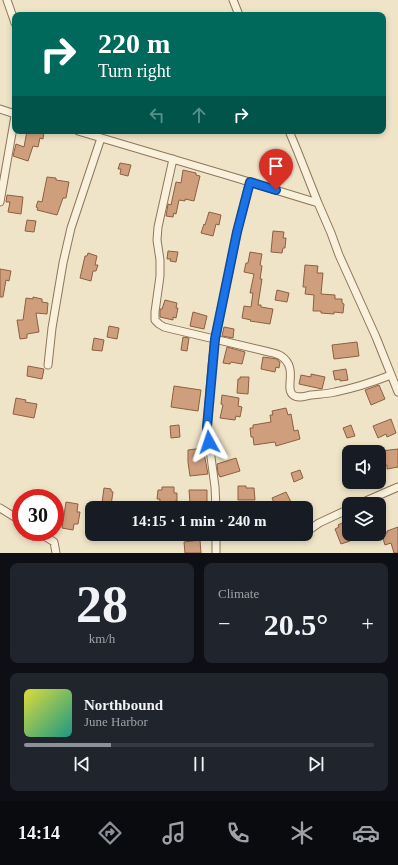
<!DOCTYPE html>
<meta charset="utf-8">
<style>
:root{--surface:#171b24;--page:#20242c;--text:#f1f3f6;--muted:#9ea1a6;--line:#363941;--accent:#8c9099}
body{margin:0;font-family:"Times New Roman",serif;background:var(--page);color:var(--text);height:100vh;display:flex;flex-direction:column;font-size:15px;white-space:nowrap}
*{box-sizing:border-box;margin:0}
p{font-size:13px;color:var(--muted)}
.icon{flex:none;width:22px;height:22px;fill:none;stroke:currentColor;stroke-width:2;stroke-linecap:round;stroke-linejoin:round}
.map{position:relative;height:553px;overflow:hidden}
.drawer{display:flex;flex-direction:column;gap:10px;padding:10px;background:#0d0f14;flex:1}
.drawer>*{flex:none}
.top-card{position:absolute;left:12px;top:12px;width:374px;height:122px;border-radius:8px;box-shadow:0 2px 6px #0003;background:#00695c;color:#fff;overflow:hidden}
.controls{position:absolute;left:342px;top:445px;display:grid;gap:8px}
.controls a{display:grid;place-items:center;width:44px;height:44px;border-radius:8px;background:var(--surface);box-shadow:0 2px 6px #0003;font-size:20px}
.speed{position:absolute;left:12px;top:489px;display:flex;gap:8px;font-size:20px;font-weight:700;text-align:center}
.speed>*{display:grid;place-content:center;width:52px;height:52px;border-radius:50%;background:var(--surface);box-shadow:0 2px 6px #0003;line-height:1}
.speed .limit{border:6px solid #d22;background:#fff;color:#111}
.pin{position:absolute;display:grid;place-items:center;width:34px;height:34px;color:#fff;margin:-41px -17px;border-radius:50% 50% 50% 0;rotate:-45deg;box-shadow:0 0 4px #0007}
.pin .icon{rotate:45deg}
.me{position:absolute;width:44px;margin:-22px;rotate:355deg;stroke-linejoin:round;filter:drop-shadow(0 0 3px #0008)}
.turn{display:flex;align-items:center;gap:14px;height:84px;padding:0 20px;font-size:18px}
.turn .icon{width:52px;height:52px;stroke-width:2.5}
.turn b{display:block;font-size:28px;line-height:34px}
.lanes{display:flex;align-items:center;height:38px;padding:0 20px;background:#0003;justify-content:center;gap:20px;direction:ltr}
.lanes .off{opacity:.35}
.big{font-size:30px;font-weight:700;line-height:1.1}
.drawer .widget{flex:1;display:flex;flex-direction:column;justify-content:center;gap:6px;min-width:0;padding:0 14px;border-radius:8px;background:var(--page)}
.drawer .dial{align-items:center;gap:0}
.dial b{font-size:52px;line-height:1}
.song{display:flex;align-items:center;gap:12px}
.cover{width:48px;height:48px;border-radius:6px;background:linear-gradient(135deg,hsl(60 70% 55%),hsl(170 70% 35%))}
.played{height:4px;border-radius:2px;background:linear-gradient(90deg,var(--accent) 25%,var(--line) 25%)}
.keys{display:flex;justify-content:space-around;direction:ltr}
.heat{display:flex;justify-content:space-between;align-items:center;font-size:22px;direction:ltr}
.drawer .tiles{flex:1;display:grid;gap:10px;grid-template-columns:1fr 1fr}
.widget:last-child{grid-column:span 2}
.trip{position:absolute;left:85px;top:501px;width:228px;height:40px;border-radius:8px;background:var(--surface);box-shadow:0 2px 6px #0003;font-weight:700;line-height:40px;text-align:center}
.menu{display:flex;height:64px;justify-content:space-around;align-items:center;background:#090b0e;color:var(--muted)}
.menu .icon{width:28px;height:28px}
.menu .selected{color:var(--accent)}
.menu b{font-size:18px;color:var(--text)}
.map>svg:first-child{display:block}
</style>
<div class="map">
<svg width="398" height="553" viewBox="0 0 398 553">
<rect width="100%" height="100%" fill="#f0e4c8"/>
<!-- building -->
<path fill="#cf9f7d" stroke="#8d5f41" d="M27,131H44L43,139L40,138L38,147L33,146L28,161L13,156L16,144L24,147Z
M120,163L131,165L128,176L120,174L121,169H118Z
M183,170L196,173V175L200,176L194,201L185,199V201L179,200L176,214L174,213L173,217L166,216L168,204L171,205L176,182L181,183Z
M47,177L56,178V180L69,182L66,198H63L57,215L37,210L38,208L36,207L38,201L42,202Z
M7,195L23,197L21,214L8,212L10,202H6Z
M209,212L221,215L219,225L216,224L213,236L201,233L204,224L205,225Z
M27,220L36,221L34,232L25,231Z
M273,231L284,232L283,238H286L285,248H283L282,253L271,252Z
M168,251L178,252L176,262L170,261L171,259H167Z
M250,252L262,254L260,265L262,266L260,279H262L258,305H261V307L273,309L270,324L250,321L251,320L242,318L244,306L251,307L253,293H250L254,274L244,272L246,263H248Z
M88,253L97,256L95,265H98L96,271H93L91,281L80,278L85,256H87Z
M305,265L318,266L317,273H323L321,294L335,295V299H342V303L344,304L343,313L334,312V314L321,313V311H313L314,295L305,294L306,287H303Z
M0,269L11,271L9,281L6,280L3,297H0Z
M277,290L289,293L287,302L275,300Z
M33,297L42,299V302L48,303L47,314L36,313L39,332L27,334V338L20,339L17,320H23L26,298L33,299Z
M165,300L177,303L176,308H178L176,318L173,317V320L160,317V309H162Z
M193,312L207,316L204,329L190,326Z
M109,326L119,328L117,339L107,337Z
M224,327L234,329L233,338L222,336Z
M183,337L189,338L187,351L181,350Z
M94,338L104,340L102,351L92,350Z
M357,342L359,356L334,359L332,345Z
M227,347L245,352L242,364L231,362L230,364L223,363Z
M263,357L277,359L278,360V361L280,362L279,368L276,367L275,372L261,369Z
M28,366L44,369L42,379L27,376Z
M346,369L348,380L340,381V379L335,380L333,371Z
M311,374L325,377L322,389L299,384L301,375L311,377Z
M240,377H249L248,394L237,393L238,379H240Z
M379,385L385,399L371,405L365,390Z
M174,386L201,390L198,411L171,407Z
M222,395L239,398L238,406L242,407L240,417L236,416L235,420L220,418L223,405L221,404Z
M16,398L26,400L25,402L37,404L34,418L13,414Z
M286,408L288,415L291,414L294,431L298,430L300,439L276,446L275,442L254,445L253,437H251L250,428H253V425L271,422L270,415H273L272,411Z
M391,419L396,433L387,437L386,434L378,438L373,426Z
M179,425L180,437L171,438L170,426Z
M351,425L355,436L347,438L343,428Z
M203,448L208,474L190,476L188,462V450Z
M398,449V467L387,469V465L383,466L381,451Z
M236,458L240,471L220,477L218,473L217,464Z
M300,470L303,478L294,482L291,473Z
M238,486H246V488H254L255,500H238Z
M162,487H174V493H177V501H175V508H159L160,499H157L158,490H162Z
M104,488L111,489V491L113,492L111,505L102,503Z
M189,490H207V505H200V502L190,503Z
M286,492L292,504L286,507L284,503L276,507L272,498Z
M66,502L78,504L77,512H80L78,524H74L73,530L62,528Z
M344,522L348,532L346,533L350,541L341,544L335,529L339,527L338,525Z
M398,527V553H394L391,543L385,545L382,535L387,533V531Z
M200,540L201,553H185L184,542Z"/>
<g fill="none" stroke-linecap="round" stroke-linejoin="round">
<!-- minor casing -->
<g stroke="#8d765c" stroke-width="9">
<path id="minor" d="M7,0L15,23
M233,0L239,15
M0,109L15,114
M78,131L233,177L318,203L331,233L339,255L376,337L398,392
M289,131L297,150L318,203
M173,159L158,227L157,240L160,260V276L155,312V320L159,324L164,327L172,329L269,352C273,353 278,354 281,356C299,368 284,388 293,395C298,399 305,396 311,395C319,394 327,394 335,392C355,388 373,382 391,375
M0,202L15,116
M48,365L52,328L63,263L71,228L101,138
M359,504L398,487
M0,508L21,521
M216,508L215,487L207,427L212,366L215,339L237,232L250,182
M38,532L54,542L56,553
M306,532L319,523L349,509
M216,534V553"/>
</g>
<!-- minor -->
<use href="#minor" stroke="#faf1dc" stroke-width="7"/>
</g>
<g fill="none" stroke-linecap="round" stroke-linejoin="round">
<!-- route casing -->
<g stroke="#114b97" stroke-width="10">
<path id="route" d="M209,442L207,427L215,339L237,232L250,182L276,190"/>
</g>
<!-- route -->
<use href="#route" stroke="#1a73e8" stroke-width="7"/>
</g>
</svg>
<div class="controls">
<a><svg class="icon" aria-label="sound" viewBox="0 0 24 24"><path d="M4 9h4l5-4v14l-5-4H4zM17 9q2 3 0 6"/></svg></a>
<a><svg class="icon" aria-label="layers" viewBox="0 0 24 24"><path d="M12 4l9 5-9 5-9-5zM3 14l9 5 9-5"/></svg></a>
</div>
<div class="speed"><div class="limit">30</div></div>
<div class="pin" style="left:276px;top:190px;background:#d93025"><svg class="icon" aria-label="arrive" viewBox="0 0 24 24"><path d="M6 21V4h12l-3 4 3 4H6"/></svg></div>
<svg class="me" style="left:209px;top:442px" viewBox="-20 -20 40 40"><path d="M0-17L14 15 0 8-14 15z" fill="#1a73e8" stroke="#fff" stroke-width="4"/></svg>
<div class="trip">14:15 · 1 min · 240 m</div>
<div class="top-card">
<div class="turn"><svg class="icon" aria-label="right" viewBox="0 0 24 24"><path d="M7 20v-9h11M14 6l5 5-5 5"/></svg><div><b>220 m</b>Turn right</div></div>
<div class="lanes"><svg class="icon off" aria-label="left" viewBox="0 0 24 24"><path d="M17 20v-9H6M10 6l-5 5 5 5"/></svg><svg class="icon off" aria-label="ahead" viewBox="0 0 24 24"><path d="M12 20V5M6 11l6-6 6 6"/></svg><svg class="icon" aria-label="right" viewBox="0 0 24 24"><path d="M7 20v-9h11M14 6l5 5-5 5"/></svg></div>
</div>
</div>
<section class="drawer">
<div class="tiles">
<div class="widget dial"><b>28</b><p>km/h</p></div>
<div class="widget"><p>Climate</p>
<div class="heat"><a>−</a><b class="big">20.5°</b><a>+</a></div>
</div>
<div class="widget">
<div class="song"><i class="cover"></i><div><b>Northbound</b><p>June Harbor</p></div></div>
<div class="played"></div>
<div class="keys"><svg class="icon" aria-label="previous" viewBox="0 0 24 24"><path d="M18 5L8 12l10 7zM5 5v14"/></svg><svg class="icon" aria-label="pause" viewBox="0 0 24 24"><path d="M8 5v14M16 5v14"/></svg><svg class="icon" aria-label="next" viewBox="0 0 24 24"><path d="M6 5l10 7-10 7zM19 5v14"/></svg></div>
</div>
</div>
</section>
<nav class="menu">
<b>14:14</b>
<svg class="icon selected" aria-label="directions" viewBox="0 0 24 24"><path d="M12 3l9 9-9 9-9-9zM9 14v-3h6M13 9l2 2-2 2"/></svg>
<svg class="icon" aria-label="music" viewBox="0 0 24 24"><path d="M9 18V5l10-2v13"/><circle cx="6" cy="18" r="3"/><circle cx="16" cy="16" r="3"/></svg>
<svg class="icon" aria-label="phone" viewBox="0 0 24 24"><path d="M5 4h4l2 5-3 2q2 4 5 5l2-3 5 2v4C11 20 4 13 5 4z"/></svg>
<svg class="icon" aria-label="climate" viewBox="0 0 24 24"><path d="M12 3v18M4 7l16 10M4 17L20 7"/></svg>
<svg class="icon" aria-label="car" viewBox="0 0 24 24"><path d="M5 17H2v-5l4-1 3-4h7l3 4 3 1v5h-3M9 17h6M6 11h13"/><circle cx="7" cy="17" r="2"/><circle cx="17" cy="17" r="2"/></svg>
</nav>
